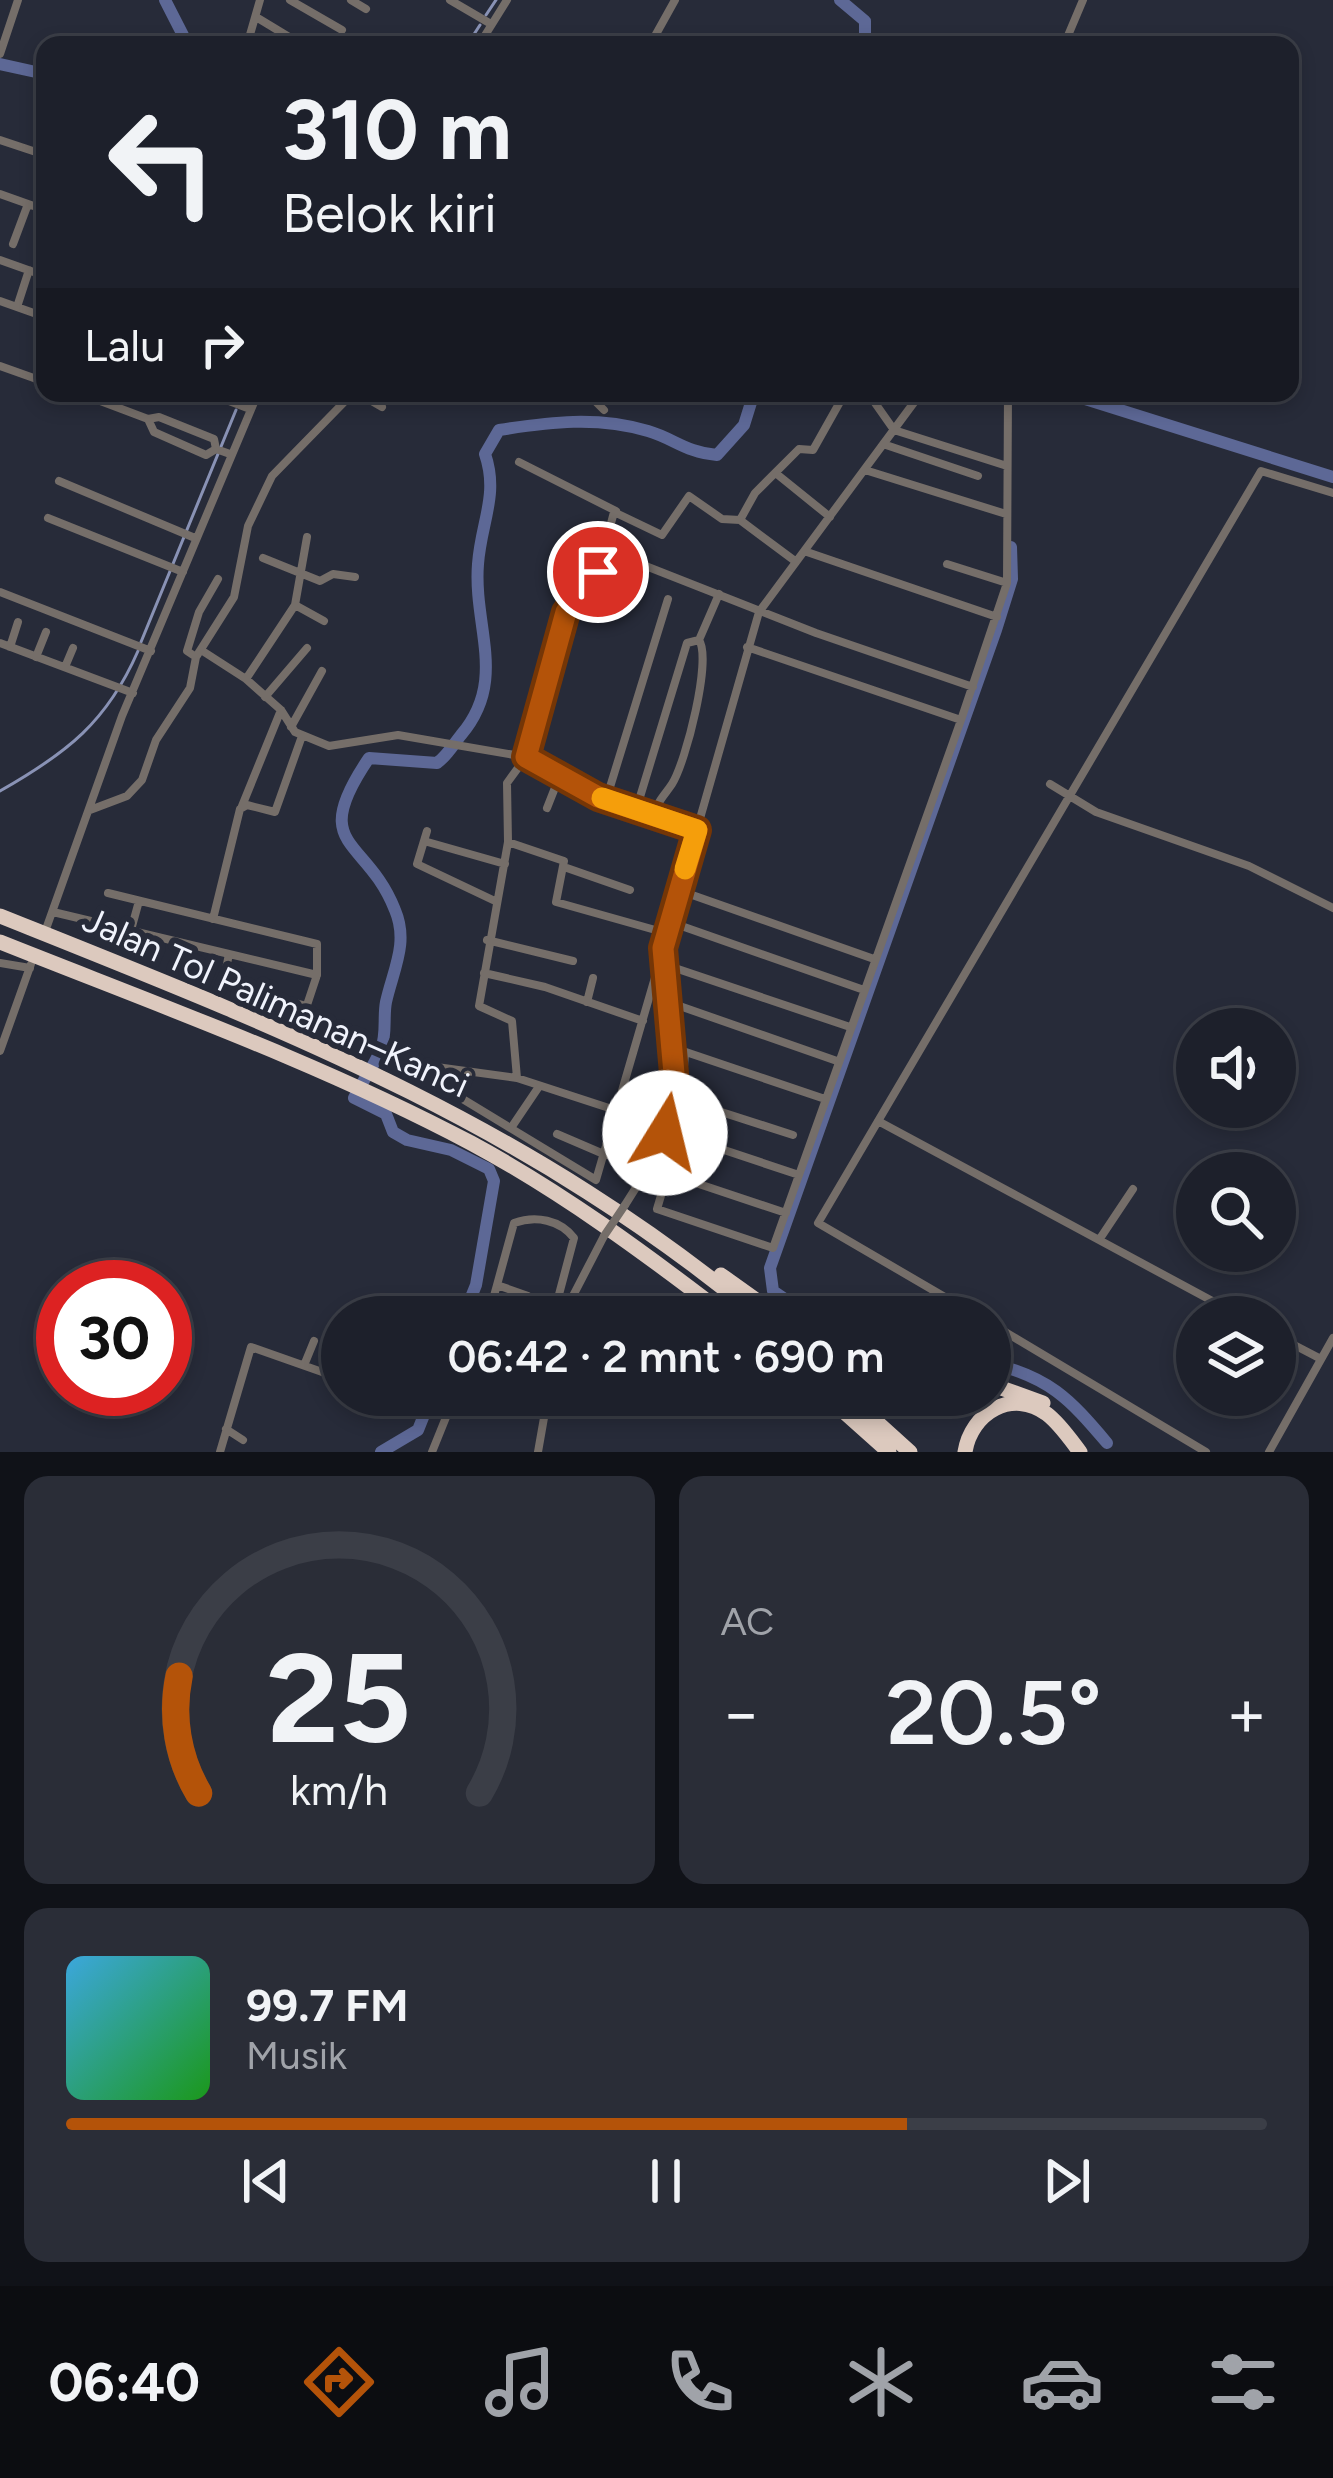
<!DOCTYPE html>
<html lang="id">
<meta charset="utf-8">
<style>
:root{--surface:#1d202b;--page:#2a2d37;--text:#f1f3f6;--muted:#a0a3a9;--line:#3b3e47;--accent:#b45309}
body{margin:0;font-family:Figtree,sans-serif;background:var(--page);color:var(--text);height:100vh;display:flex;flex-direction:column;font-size:45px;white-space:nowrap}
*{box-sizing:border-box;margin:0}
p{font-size:39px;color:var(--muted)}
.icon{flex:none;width:66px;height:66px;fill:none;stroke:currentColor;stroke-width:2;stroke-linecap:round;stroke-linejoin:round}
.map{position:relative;height:1452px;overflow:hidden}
.details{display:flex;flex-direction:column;gap:24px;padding:24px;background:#101218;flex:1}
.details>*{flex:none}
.hud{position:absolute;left:36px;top:36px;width:1263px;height:366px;border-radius:24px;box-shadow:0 6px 18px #0003,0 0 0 3px var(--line);background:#1d202b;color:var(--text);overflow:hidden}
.controls{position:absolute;left:1176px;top:1008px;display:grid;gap:24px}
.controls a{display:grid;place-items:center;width:120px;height:120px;border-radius:50%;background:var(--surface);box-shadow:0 6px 18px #0003,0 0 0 3px var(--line);font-size:60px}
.speed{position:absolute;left:36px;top:1260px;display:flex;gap:24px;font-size:60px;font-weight:700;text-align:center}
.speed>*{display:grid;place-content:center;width:156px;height:156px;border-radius:50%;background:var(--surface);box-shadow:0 6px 18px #0003,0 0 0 3px var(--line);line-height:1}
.speed .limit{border:18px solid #d22;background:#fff;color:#111}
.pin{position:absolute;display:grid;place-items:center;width:102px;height:102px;color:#fff;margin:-51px;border:6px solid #fff;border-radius:50%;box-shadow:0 3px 12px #0007}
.me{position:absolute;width:132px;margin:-66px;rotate:9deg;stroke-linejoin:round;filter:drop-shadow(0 0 9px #0008)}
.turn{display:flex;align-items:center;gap:42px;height:252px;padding:0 48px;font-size:54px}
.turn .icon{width:156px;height:156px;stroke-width:2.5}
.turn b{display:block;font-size:84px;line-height:102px}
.then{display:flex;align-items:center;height:114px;padding:0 48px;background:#0003;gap:24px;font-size:45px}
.big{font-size:90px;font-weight:600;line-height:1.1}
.details .card{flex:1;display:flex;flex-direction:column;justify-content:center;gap:18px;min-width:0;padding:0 42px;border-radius:24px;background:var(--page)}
.details .dial{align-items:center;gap:0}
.dial svg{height:312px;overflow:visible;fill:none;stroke:var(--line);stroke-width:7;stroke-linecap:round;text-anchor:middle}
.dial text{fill:var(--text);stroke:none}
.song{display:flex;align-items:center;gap:36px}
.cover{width:144px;height:144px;border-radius:18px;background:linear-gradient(135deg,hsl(200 70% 55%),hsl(120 70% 35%))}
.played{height:12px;border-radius:6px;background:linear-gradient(90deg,var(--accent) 70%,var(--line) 70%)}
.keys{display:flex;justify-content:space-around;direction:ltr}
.heat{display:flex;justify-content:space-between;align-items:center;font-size:66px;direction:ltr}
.details .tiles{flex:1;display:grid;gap:24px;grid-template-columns:1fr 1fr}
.card:last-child{grid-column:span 2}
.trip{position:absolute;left:321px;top:1296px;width:690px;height:120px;border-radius:60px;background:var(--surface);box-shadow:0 6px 18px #0003,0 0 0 3px var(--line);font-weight:600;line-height:120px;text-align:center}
.menu{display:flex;height:192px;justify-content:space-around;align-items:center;background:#0c0d11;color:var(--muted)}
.menu .icon{width:84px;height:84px}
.menu .selected{color:var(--accent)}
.menu b{font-size:54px;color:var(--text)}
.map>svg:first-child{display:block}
</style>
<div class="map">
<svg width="1333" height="1452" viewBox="0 0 1333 1452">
<rect width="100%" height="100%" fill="#272b39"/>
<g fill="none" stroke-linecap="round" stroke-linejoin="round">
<!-- stream -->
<path stroke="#8992b5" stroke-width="3" d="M486,15L496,0
M467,45L480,25
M240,399L242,393
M141,642L236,410
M0,791C67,753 107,722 138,651"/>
<!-- river -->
<path stroke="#5d6896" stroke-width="12" d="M165,0L188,45
M840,0L865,21V45
M0,64L45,74
M1066,393L1333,477
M463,1317L476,1285L494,1181L489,1169L451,1150L407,1140L393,1132L386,1114L354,1098C362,1082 374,1066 381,1049C387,1034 383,1017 386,1002C393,970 409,943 395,910C366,836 307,849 369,758L437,763C447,756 453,745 461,735C508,680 473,627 478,564C481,522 499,495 485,454L499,430C550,422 597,416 648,431C675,439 685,452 717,455L744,425L754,393
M811,1317L773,1291L770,1268L996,630L1012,579L1011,547
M990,1363C1049,1377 1069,1398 1107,1443
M381,1452L418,1430L432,1395"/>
<!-- minor -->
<path stroke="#756e69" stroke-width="8" d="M290,0L342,30
M351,0L366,9
M450,0L491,24
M256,17L294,40
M247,45L260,0
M479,45L507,0
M650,45L675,0
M1064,45L1083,0
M0,54L18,0
M0,140L45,155
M0,194L45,210
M13,244L28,204
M41,254L45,244
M0,260L45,276
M0,301L45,317
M17,307L29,270
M0,366L45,382
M78,393L83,395
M208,393L250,409
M358,393L382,407
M587,393L604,410
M765,393H771
M868,393L894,430L1007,466
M95,399L148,419L154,432L206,455L216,449
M148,419L159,417L214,439L216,449L230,454
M883,444L978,476
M519,462L616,511
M865,470L1006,514
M778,475L830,517
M59,481L195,538
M48,518L183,572
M740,520L755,493L799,449L813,450L845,393
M605,550L816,633L973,687
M804,551L997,617
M263,558L320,581L333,574L355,577
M947,564L1007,583
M0,592L151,651
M295,605L324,621
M0,643L133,693
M10,647L18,622
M747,647L961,720L1007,583L1008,393
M201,650L246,679L281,710L295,732L329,746L398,735L526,757L566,612L598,572L614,512L662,535L689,496L722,519L740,520L795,561
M36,657L46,632
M196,657L187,651L199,612L218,579
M65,667L73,648
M246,679L295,605L307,537
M265,697L307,648
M291,727L322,671
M1050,784L1096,812L1249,866L1333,908
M606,800L668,599
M242,806L281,710
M547,808L560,775
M90,810L127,796L142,780L156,740L190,688L196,657L234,597L248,526L272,476L353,393
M636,810L687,643L699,640L719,594
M654,815C658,800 664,796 672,784C686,762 712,659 699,640
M427,831L417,864L495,901
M424,841L505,864
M508,842L564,861L556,902L666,933
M564,867L630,890
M678,890L874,959
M108,893L317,944V975
M53,912L317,975L306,1008
M213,919L240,809L247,805L275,812L302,736
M670,922L864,990
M46,929L122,716L258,393
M131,930L139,901
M487,940L573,961
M229,954L223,984L303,1005L312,1022L405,1064L596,1180L663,950
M0,963L30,968
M666,965L850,1027
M484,973L545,987L643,1021
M587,1002L593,978
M671,1003L837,1061
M674,1048L825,1099
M0,1051L31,964
M685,1053L679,1135L657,1209L773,1248L961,720
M407,1063L517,1078L658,1124
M517,1078L512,1021L479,1006L508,842L507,783L526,757L598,797L697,830
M684,1100L793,1135
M878,1121L1242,1317
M511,1128L538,1088
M557,1134L606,1155
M679,1135L799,1175
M669,1174L786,1213
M625,1205L659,1151L672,1109L674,1048L663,948L759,612L921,393
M1099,1240L1133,1189
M497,1285L514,1223C536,1215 560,1220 574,1238L553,1317
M488,1317L497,1285L528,1296
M562,1317L604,1236
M979,1317L818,1223L1261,471L1333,493
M990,1323L1206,1452
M1275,1335L1321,1359
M305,1363L314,1341
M226,1429L243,1440
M220,1452L251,1347L342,1379
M432,1452L455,1395
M538,1452L548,1395
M1269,1452L1333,1338"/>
<!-- motorway -->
<path stroke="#dcc9be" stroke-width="15" d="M0,916C280,1028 523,1121 759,1317
M0,942C158,1005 320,1063 471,1143C562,1192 646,1254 728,1317
M721,1275L780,1317
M990,1384L1043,1403
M825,1395L889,1452
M847,1395L910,1452
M965,1452C971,1413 1012,1388 1047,1414C1060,1424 1070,1439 1080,1452"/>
<!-- minor-bridge -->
<path stroke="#756e69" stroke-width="8" d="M604,1236L625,1205"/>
</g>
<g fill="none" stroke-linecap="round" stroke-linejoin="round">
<!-- route casing -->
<g stroke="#753606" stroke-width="30">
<path id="route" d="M598,572L566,612L526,757L598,797L697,830L663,948L675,1085L665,1133"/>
</g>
<!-- route -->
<use href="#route" stroke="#b45309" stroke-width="21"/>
<!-- slow -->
<path stroke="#f59e0b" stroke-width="21" d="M602,798L697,830L685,869"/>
</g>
<g text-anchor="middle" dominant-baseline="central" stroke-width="12" stroke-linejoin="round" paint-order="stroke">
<!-- street labels -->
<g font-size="36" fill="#f0f3fc" stroke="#272b39">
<text transform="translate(276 1002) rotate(24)">Jalan Tol Palimanan–Kanci</text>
</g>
</g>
</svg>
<div class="controls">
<a><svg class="icon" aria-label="sound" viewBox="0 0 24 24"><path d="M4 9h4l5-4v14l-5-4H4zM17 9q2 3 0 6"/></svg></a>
<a><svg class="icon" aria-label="search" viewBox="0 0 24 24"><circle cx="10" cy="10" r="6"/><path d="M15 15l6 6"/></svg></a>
<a><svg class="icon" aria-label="layers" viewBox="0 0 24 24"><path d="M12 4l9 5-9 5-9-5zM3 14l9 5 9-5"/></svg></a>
</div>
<div class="speed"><div class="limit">30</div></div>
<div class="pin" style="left:598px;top:572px;background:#d93025"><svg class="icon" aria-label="arrive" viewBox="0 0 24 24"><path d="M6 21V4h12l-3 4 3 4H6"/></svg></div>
<svg class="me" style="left:665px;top:1133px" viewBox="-20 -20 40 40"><circle r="19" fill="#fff"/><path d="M0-13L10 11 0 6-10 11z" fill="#b45309"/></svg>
<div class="trip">06:42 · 2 mnt · 690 m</div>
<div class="hud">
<div class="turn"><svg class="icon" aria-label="left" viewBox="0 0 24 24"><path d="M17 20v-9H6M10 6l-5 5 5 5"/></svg><div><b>310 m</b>Belok kiri</div></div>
<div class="then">Lalu<svg class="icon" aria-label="right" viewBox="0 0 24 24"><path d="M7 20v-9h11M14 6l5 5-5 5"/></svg></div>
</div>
</div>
<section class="details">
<div class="tiles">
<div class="card dial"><svg viewBox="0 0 100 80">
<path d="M14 69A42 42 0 1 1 86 69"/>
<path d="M14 69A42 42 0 0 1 9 39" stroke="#b45309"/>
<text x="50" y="56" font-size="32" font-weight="700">25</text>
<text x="50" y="72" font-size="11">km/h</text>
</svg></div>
<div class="card"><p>AC</p>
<div class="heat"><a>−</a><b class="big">20.5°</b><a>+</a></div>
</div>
<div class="card">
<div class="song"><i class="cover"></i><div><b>99.7 FM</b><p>Musik</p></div></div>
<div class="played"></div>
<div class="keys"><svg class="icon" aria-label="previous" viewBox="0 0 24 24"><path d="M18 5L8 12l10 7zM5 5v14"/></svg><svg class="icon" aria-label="pause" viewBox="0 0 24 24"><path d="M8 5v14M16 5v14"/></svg><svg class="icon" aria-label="next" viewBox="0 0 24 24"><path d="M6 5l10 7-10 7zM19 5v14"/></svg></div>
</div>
</div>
</section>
<nav class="menu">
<b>06:40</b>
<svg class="icon selected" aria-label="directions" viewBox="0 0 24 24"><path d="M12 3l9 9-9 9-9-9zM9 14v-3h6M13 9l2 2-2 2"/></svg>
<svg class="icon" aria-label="music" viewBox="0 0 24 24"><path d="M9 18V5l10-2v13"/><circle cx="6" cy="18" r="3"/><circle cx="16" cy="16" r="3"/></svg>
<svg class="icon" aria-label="phone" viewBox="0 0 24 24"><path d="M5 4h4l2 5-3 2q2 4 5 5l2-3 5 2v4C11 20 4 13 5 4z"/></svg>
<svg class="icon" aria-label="climate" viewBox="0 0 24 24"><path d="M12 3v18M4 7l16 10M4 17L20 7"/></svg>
<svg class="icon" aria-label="car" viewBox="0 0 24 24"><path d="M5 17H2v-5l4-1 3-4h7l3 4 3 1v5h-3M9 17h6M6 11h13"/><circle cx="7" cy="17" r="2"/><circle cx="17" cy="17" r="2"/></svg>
<svg class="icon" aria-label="filters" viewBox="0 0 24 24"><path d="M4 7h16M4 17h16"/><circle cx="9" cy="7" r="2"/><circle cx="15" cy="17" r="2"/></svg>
</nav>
